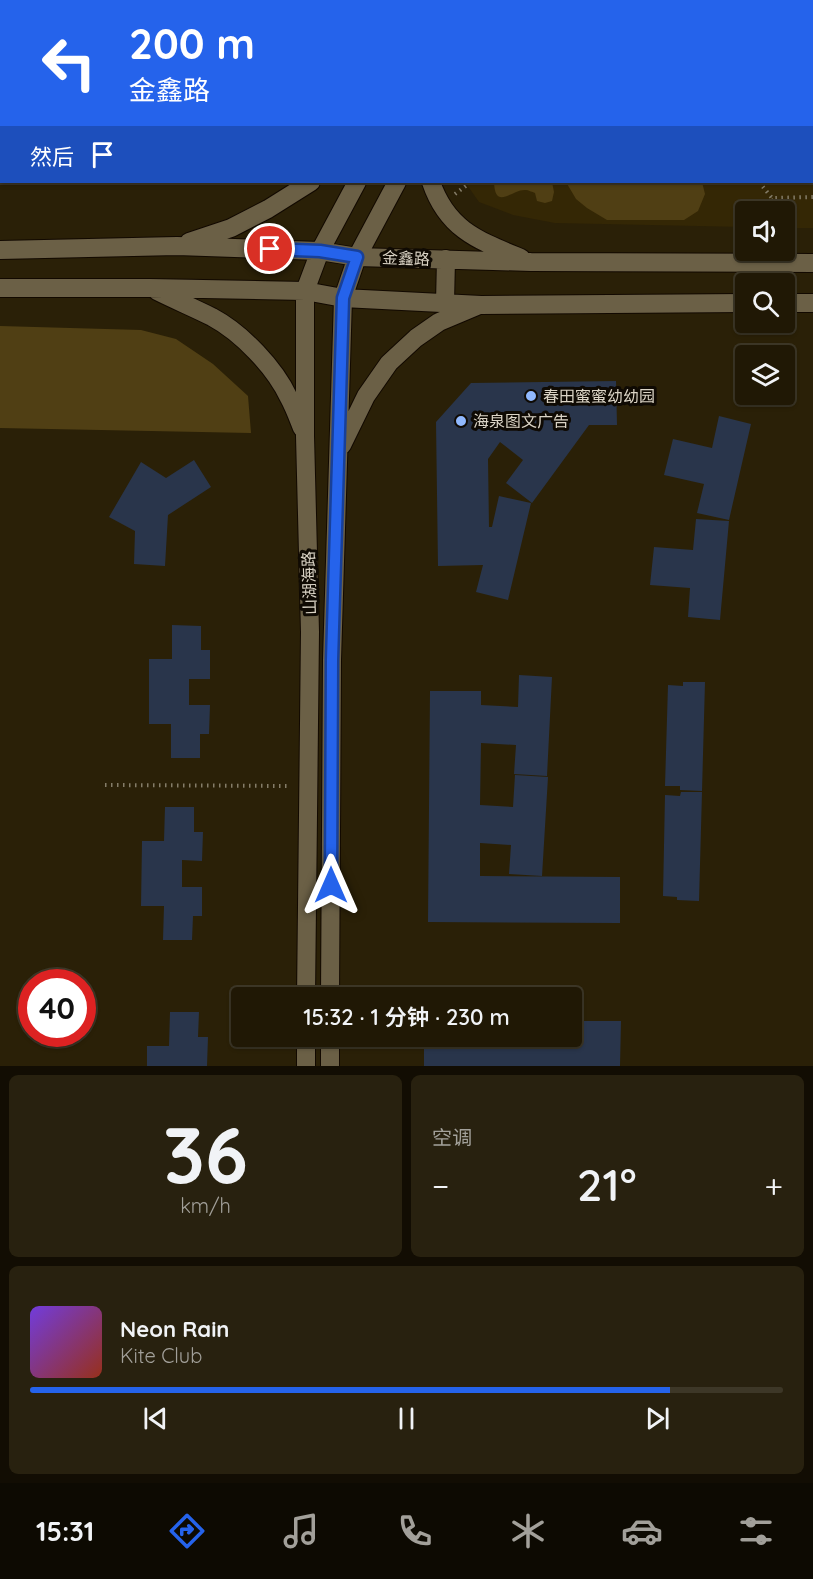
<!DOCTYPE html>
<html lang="zh">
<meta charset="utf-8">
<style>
:root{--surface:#201805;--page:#28210f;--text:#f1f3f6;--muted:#a2a09a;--line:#3d3727;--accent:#2563eb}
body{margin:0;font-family:Quicksand,"Noto Sans SC",sans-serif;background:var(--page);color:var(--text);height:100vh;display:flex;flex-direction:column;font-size:22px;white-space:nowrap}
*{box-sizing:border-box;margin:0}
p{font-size:20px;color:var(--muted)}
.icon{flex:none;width:33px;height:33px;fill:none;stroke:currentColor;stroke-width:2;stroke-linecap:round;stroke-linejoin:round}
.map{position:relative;height:1066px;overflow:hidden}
.side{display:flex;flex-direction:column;gap:9px;padding:9px;background:#120d03;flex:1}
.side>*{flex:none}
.banner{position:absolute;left:0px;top:0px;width:813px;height:183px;box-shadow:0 2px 4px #0004,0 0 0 2px var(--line);background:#2563eb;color:#fff;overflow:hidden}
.controls{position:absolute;left:735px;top:201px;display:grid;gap:12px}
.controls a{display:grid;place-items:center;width:60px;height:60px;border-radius:6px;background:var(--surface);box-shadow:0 2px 4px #0004,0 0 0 2px var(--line);font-size:30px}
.speed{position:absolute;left:18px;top:969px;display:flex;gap:12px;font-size:30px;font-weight:700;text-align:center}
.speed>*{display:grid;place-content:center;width:78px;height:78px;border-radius:50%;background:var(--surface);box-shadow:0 2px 4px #0004,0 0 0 2px var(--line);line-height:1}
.speed .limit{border:9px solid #d22;background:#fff;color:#111}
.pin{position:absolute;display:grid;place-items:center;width:51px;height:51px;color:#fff;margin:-26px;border:3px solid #fff;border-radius:50%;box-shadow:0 2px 6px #0007}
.me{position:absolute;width:66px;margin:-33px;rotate:0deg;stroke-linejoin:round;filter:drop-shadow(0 0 4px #0008)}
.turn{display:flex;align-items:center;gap:21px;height:126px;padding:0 30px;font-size:27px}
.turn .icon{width:78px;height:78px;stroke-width:2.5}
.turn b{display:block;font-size:42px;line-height:51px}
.then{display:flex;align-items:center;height:57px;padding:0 30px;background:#0003;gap:12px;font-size:22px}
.big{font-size:45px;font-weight:600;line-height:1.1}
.side .widget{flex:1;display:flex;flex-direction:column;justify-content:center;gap:9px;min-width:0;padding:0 21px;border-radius:9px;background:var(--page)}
.side .dial{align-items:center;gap:0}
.dial b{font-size:78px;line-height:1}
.song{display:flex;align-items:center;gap:18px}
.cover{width:72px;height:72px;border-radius:9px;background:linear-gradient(135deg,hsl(260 70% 55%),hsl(10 70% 35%))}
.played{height:6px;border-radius:3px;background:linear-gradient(90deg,var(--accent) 85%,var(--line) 85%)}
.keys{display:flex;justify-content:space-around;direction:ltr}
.heat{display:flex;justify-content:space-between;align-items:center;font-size:33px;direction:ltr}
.side .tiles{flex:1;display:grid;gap:9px;grid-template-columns:1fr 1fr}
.widget:last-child{grid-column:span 2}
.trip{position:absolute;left:231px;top:987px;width:351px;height:60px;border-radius:6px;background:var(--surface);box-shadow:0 2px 4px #0004,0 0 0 2px var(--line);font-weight:600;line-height:60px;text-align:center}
.tabs{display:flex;height:96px;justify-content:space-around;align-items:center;background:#0d0a02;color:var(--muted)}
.tabs .icon{width:42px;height:42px}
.tabs .on{color:var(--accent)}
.tabs b{font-size:27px;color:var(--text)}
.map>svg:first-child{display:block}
</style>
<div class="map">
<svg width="813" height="1066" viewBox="0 0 813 1066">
<rect width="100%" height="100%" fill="#2a2007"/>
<!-- built -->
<path fill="#342705" d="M530,0H813V228H785L784,212H746L745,227L555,223L513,215L479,202L465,182H812V2L530,1Z"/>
<!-- green -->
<path fill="#503f14" d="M494,182H552L554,192L552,201L545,203L537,201L535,193C532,192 528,190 526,190C513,188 495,212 494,182Z
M566,182H702L705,194L698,211L684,220H607L587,208L576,199Z
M0,326L141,330L176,339L213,364L248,396L251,433L0,428Z"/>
<!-- building -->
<path fill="#29354b" d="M616,381L617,425H589L532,503L506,483L523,460L500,442L488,459L489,527H492L499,496L531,503L508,600L476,592L483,565L438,566L436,422L471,383Z
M719,416L751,424L729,520L697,513L704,484L664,475L673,439L712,448Z
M194,460L211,487L168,515L165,566L134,564L135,531L109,517L141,462L166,478Z
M696,519L729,521L720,620L688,617L690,588L650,585L654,547L693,550Z
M172,625L201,626V650H210V679H189V705H210L209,734H200V758H171V724H149V659H172Z
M519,675L552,677L547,776L514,774L516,745L481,743L480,805L513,807L515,775L548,777L542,876L509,874L511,845L480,843V876L620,877V923L428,922L430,691H481V705L518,707Z
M683,682H705L702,791L680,790V786H665L668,685L683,686Z
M681,792H702L699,901L677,900V897L663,896L665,795L680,796Z
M165,807H194V832H203L202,861L182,860V887H202V916H193L192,940H163L164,906H141L142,841H164Z
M170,1012H199L198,1037H208L207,1066H147V1046H169Z
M572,1021H621L620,1066H424V1036H572Z"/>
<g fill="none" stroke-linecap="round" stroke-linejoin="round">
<!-- minor casing -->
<g stroke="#120900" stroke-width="20">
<path id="minor" d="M454,2V0
M485,2L486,0
M431,182C447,229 477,240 521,258
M189,242L231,228L268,209L311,182
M0,250L177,246L320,251L357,257L531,262L813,263
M0,288H150L305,291L343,298L481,305L746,303
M157,291C175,300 194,308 212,317C242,333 275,368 289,398C294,407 298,418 302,428
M445,303L446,259
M784,303H813
M342,445L366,396L389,363L416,338L439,322L477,306
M306,998L310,632L305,436V291L320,251L357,182
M330,998L332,660L343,298L357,257L397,182
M306,1066V1036
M330,1066V1036"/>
</g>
<!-- path -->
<path stroke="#847c68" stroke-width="4" stroke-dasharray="1.5 4.5" stroke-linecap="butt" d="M635,0V2
M759,182L772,198L813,197
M455,194L471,182
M760,212L772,198
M105,785L290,786"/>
<!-- minor -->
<use href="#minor" stroke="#6b6046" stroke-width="18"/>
</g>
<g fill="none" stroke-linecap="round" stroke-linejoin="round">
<!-- route casing -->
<g stroke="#184099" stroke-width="15">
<path id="route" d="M270,249L320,251L357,257L343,298L332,660L331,885"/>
</g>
<!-- route -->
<use href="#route" stroke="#2563eb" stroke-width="10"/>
</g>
<!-- markers -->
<g fill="#90b8fd" stroke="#0f0a03" stroke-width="2">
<circle cx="531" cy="396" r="6"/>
<circle cx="461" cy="421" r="6"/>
</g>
<g text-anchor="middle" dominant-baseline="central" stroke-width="6" stroke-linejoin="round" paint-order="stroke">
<!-- street labels -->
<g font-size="16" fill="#dbd4c6" stroke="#0f0a03">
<text transform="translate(406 258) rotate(2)">金鑫路</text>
<text transform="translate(309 583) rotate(-92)">山湖海路</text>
</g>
<!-- poi labels -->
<g font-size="16" fill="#dbd4c6" stroke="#0f0a03" text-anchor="start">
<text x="543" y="396">春田蜜蜜幼幼园</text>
<text x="473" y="421">海泉图文广告</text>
</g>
</g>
</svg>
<div class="controls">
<a><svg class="icon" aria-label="sound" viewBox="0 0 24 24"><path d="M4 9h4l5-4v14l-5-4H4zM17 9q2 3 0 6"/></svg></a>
<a><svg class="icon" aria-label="search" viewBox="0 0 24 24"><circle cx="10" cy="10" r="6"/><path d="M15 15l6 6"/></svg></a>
<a><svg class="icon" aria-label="layers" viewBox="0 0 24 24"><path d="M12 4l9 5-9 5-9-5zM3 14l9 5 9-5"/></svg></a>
</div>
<div class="speed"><div class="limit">40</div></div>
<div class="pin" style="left:270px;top:249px;background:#d93025"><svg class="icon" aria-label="arrive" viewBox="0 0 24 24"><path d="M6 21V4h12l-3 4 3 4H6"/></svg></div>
<svg class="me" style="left:331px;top:885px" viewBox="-20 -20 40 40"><path d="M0-17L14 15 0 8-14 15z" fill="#2563eb" stroke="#fff" stroke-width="4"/></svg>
<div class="trip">15:32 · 1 分钟 · 230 m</div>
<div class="banner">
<div class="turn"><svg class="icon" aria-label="left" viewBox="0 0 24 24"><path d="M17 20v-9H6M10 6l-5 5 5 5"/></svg><div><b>200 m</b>金鑫路</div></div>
<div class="then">然后<svg class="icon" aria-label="arrive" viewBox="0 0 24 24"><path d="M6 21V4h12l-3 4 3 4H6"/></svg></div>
</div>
</div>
<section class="side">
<div class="tiles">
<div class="widget dial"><b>36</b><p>km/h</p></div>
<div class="widget"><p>空调</p>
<div class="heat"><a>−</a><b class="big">21°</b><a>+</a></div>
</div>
<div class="widget">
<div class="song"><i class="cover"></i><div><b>Neon Rain</b><p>Kite Club</p></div></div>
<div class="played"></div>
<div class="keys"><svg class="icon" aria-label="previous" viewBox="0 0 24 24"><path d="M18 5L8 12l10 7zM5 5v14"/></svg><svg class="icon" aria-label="pause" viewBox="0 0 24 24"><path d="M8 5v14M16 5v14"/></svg><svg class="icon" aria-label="next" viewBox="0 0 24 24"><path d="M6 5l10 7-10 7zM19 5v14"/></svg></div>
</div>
</div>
</section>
<nav class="tabs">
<b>15:31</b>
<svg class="icon on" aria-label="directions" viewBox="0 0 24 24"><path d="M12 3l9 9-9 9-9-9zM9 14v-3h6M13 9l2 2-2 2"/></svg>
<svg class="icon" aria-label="music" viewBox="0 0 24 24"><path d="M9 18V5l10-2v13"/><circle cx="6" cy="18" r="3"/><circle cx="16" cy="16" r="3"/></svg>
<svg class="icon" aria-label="phone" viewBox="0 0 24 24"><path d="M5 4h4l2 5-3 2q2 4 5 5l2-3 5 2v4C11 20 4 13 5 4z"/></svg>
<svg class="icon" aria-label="climate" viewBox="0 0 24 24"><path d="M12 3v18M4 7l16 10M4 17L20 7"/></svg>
<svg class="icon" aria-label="car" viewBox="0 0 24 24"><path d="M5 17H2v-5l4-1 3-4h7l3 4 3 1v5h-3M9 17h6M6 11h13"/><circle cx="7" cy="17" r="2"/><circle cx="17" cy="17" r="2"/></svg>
<svg class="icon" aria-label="filters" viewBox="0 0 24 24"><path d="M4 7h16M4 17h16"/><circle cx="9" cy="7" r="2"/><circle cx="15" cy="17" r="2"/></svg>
</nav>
